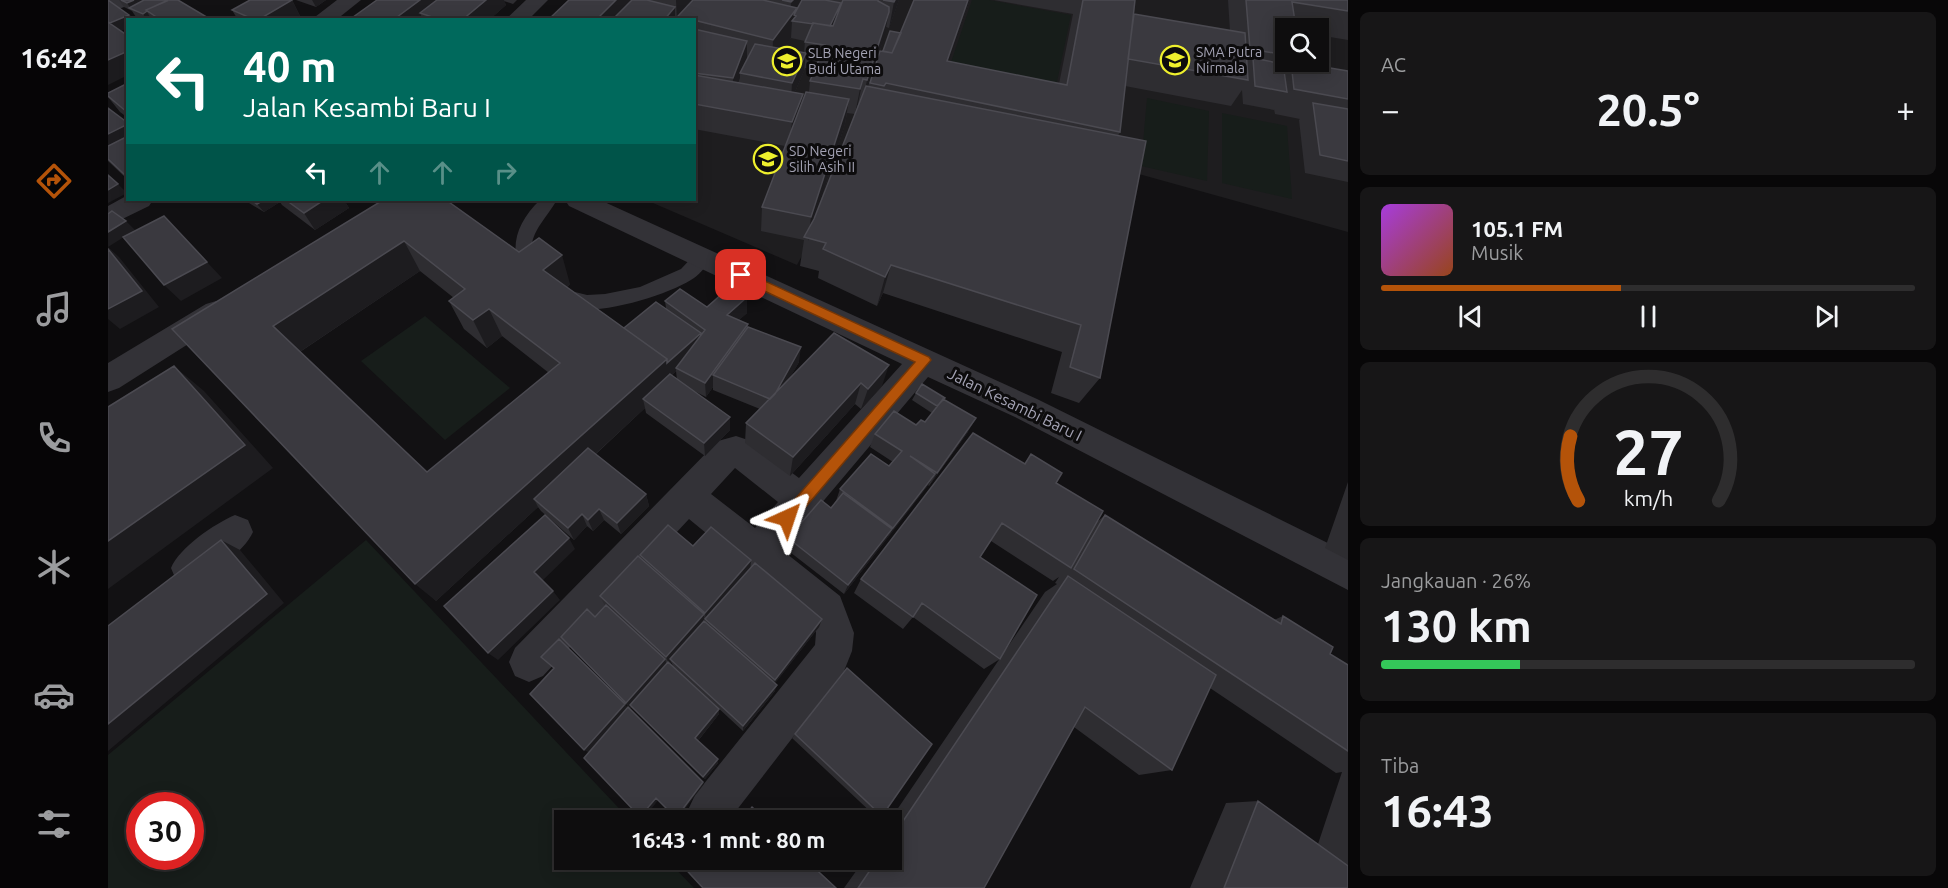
<!DOCTYPE html>
<html lang="id">
<meta charset="utf-8">
<style>
:root{--surface:#0e0d0e;--page:#171617;--text:#f1f3f6;--muted:#9b9c9e;--line:#2e2d2e;--accent:#b45309}
body{margin:0;font-family:Ubuntu,sans-serif;background:var(--page);color:var(--text);height:100vh;display:flex;flex-direction:column;font-size:22px;white-space:nowrap}
*{box-sizing:border-box;margin:0}
p{font-size:20px;color:var(--muted)}
.icon{flex:none;width:33px;height:33px;fill:none;stroke:currentColor;stroke-width:2;stroke-linecap:round;stroke-linejoin:round}
.map{position:relative;flex:1;overflow:hidden}
.details{display:flex;flex-direction:column;gap:12px;padding:12px;background:#080708;width:600px}
.details>*{flex:none}
.guide{position:absolute;left:18px;top:18px;width:570px;height:183px;border-radius:0px;box-shadow:0 3px 15px #0003,0 0 0 2px var(--line);background:#00695c;color:#fff;overflow:hidden}
.buttons{position:absolute;left:1167px;top:18px;display:grid;gap:12px}
.buttons a{display:grid;place-items:center;width:54px;height:54px;border-radius:0px;background:var(--surface);box-shadow:0 3px 15px #0003,0 0 0 2px var(--line);font-size:30px}
.speed{position:absolute;left:18px;top:792px;display:flex;gap:12px;font-size:30px;font-weight:700;text-align:center}
.speed>*{display:grid;place-content:center;width:78px;height:78px;border-radius:50%;background:var(--surface);box-shadow:0 3px 15px #0003,0 0 0 2px var(--line);line-height:1}
.speed .limit{border:9px solid #d22;background:#fff;color:#111}
.pin{position:absolute;display:grid;place-items:center;width:51px;height:51px;color:#fff;margin:-26px;border-radius:12px;box-shadow:0 3px 9px #0006}
.me{position:absolute;width:66px;margin:-33px;rotate:42deg;stroke-linejoin:round;filter:drop-shadow(0 0 4px #0008)}
.turn{display:flex;align-items:center;gap:21px;height:126px;padding:0 18px;font-size:27px}
.turn .icon{width:78px;height:78px;stroke-width:2.5}
.turn b{display:block;font-size:42px;line-height:51px}
.lanes{display:flex;align-items:center;height:57px;padding:0 18px;background:#0003;justify-content:center;gap:30px;direction:ltr}
.lanes .off{opacity:.35}
.big{font-size:45px;font-weight:700;line-height:1.1}
.details .card{flex:1;display:flex;flex-direction:column;justify-content:center;gap:9px;min-width:0;padding:0 21px;border-radius:9px;background:var(--page)}
.details .dial{align-items:center;gap:0}
.dial svg{height:156px;overflow:visible;fill:none;stroke:var(--line);stroke-width:7;stroke-linecap:round;text-anchor:middle}
.dial text{fill:var(--text);stroke:none}
.song{display:flex;align-items:center;gap:18px}
.cover{width:72px;height:72px;border-radius:9px;background:linear-gradient(135deg,hsl(280 70% 55%),hsl(20 70% 35%))}
.played{height:6px;border-radius:3px;background:linear-gradient(90deg,var(--accent) 45%,var(--line) 45%)}
.keys{display:flex;justify-content:space-around;direction:ltr}
.heat{display:flex;justify-content:space-between;align-items:center;font-size:33px;direction:ltr}
.charge{height:9px;border-radius:4px;background:linear-gradient(90deg,#34c759 26%,var(--line) 0)}
.trip{position:absolute;left:446px;top:810px;width:348px;height:60px;border-radius:0px;background:var(--surface);box-shadow:0 3px 15px #0003,0 0 0 2px var(--line);font-weight:700;line-height:60px;text-align:center}
main{display:flex;flex:1;min-height:0}
.tab-bar{display:flex;flex-direction:column;width:108px;justify-content:space-around;align-items:center;background:#060506;color:var(--muted)}
.tab-bar .icon{width:42px;height:42px}
.tab-bar .on{color:var(--accent)}
.tab-bar b{font-size:27px;color:var(--text)}
.map>svg:first-child{display:block}
</style>
<main>
<nav class="tab-bar">
<b>16:42</b>
<svg class="icon on" aria-label="directions" viewBox="0 0 24 24"><path d="M12 3l9 9-9 9-9-9zM9 14v-3h6M13 9l2 2-2 2"/></svg>
<svg class="icon" aria-label="music" viewBox="0 0 24 24"><path d="M9 18V5l10-2v13"/><circle cx="6" cy="18" r="3"/><circle cx="16" cy="16" r="3"/></svg>
<svg class="icon" aria-label="phone" viewBox="0 0 24 24"><path d="M5 4h4l2 5-3 2q2 4 5 5l2-3 5 2v4C11 20 4 13 5 4z"/></svg>
<svg class="icon" aria-label="climate" viewBox="0 0 24 24"><path d="M12 3v18M4 7l16 10M4 17L20 7"/></svg>
<svg class="icon" aria-label="car" viewBox="0 0 24 24"><path d="M5 17H2v-5l4-1 3-4h7l3 4 3 1v5h-3M9 17h6M6 11h13"/><circle cx="7" cy="17" r="2"/><circle cx="17" cy="17" r="2"/></svg>
<svg class="icon" aria-label="filters" viewBox="0 0 24 24"><path d="M4 7h16M4 17h16"/><circle cx="9" cy="7" r="2"/><circle cx="15" cy="17" r="2"/></svg>
</nav>
<div class="map">
<svg width="1240" height="888" viewBox="0 0 1240 888">
<rect width="100%" height="100%" fill="#121113"/>
<!-- built -->
<path fill="#1e1d1f" fill-rule="evenodd" d="M535,0H1213L1240,4V232L1020,171L700,244L689,265L538,200H586V20H517ZM1178,28H1210V62H1178Z"/>
<!-- green -->
<path fill="#171d1a" fill-rule="evenodd" d="M864,0H881L963,15L942,115L833,92Z
M1039,98L1101,111L1099,181L1033,166Z
M1114,113L1179,126L1184,199L1114,183Z
M317,316L402,388L337,440L253,361Z
M258,540L522,820H456V860H559L586,888H0V755ZM32,806H82V856H32Z"/>
<g fill="none" stroke-linecap="round" stroke-linejoin="round">
<!-- lane -->
<path fill="#333237" fill-rule="evenodd" d="M432,200H449C432,228 412,240 432,275L429,280L423,282L417,280C399,250 408,223 432,200Z
M595,251L601,252L604,257C599,265 593,273 586,278C562,295 460,329 442,295L445,290L451,288L479,295L497,294L532,287L573,269L589,252Z"/>
<!-- street -->
<path fill="#333237" fill-rule="evenodd" d="M0,0H27L24,4L0,13Z
M229,0H253L228,20H203Z
M418,0H440L420,20H397Z
M20,195V200H45L41,206L0,226V206Z
M457,200H492L929,399L1240,553V590L907,417L820,377L674,550L732,596L746,633L744,651L736,671L621,820H585L580,810L587,795L707,645L708,633L706,622L581,519L435,676L421,682L407,676L401,662L407,648L610,441L628,436L640,440L691,478L794,364L461,206ZM627,468L670,502L647,528L603,494Z
M108,301L118,304L123,312L118,320L11,388L0,392V363L98,304Z
M127,515L140,520L145,532C136,552 102,577 81,585L68,580L63,568C72,547 106,524 127,515Z"/>
</g>
<!-- wall -->
<path fill="#2e2d31" fill-rule="evenodd" d="M11,0H57L99,20H33L28,17L24,11L16,7Z
M184,0L193,18L190,20H130L124,10Z
M188,0H218L208,7Z
M269,0H409L405,4L396,1L398,5L381,20H241Z
M461,0H791L781,28L778,27L772,51H775L793,33L862,0L840,61L951,84L965,14L886,0H1027L1026,14L1122,31L1120,0H1240V40L1210,35V28H1178V62H1193V63L1240,71V182L1197,173L1191,120L1192,119L1167,114L1166,109V110L1135,104L1134,90L1123,106L1017,86L1012,132L1010,136L992,378L971,403L943,393L954,352L775,293L769,306L710,278L711,271L692,266L696,240L653,231L654,207L677,146L586,129V20H440ZM683,38L697,41L696,53L675,49ZM697,68L707,69L702,81L701,92L694,101L695,94L687,92L696,71ZM739,113L747,114L708,216L737,124Z
M20,83V118L12,112L0,97V93Z
M0,108L20,123V180L0,161Z
M136,200H236L241,208L207,230L174,205L172,202L156,212Z
M275,200L411,252L462,284L459,287L516,328L558,308L557,301L599,307L639,297V313L631,320L640,327L691,362L681,379L726,333L774,386L753,409L747,404L682,476L637,443L638,423L652,409L605,390V387L598,397L584,390L622,430L597,456L538,413L537,408L488,454L538,494L541,506L513,534L496,520L485,531L479,526L466,540L433,511L430,507L328,601L64,329ZM312,271L346,298L341,301L356,329L379,348L394,336L441,373L319,472L192,352ZM568,371L569,380L563,376Z
M808,393L836,399L860,432L821,486L820,485L736,594L678,549L680,538L723,508L728,501L732,489L781,466L785,462L762,447L767,434L808,425L817,422L824,413L804,400Z
M923,454L948,483L990,521L997,515L1166,620L1175,616L1222,654L1240,665V888H1082L1118,803L1150,801L1210,844L1234,772L1228,773L1102,688L1064,770L1031,775L966,727L876,888H736L756,860H783L782,820L937,592L949,584L947,583L951,577L945,581L883,541L872,557L892,659L876,669L805,617L795,629L746,593L753,579L916,464Z
M1240,482V560L1217,548Z
M585,546L643,560V568L714,619L711,627L667,683V691L635,731L565,666L563,662L562,663L611,714L590,741L610,763L597,779L523,707L522,708L453,637L487,617L497,606L492,596L532,558V555Z
M687,734L774,816H767L684,738Z"/>
<!-- shaded-wall -->
<path fill="#1d1c1f" d="M26,0H50L23,9L19,3Z
M184,0L193,18L190,20H150Z
M204,0H218L208,7Z
M312,0H342L312,13L315,20H285Z
M378,0H396L398,5L381,20H354Z
M508,0H528L509,20H488Z
M568,0H588L570,16L571,20H569Z
M685,0H696L687,21H684L683,38L664,65L665,40L682,17L683,2Z
M787,0H791L781,28L786,2Z
M860,0H862L830,92L839,61Z
M733,3L730,21L720,45L722,27Z
M567,7V20H556Z
M39,12L44,20H39L35,14Z
M781,12L776,38L754,105L759,80Z
M21,15L25,20H20V28L1,36L0,24Z
M97,16L99,20H90Z
M639,41V59L632,73V78L625,96V78Z
M20,51V75L0,85V60Z
M698,53L696,71L683,101L684,83Z
M755,79L750,104L747,114L752,89Z
M695,94L692,119L681,147L684,122Z
M741,99L737,124L700,241L703,217Z
M20,124V149L0,157V134Z
M10,184L19,193L0,203V190Z
M156,200H170L172,202L156,212L149,204Z
M216,200H236L241,208L207,230L196,213Z
M18,221L27,230L0,247L11,257L51,307L12,329L0,319V232Z
M296,241L312,271L190,353L165,326Z
M454,255L462,284L444,298L435,270Z
M99,262L114,278L73,301L56,285Z
M783,265L775,293L769,306L777,277Z
M639,297V313L619,331V315Z
M381,309L394,336L379,348L365,320Z
M640,324L639,340L605,375V387L598,397L597,383Z
M593,333V348L568,368V371L535,399L537,408L432,505L426,499L430,507L328,601L307,584L559,359Z
M693,347L691,362L662,413L664,399Z
M781,365L774,386L753,409L760,389Z
M66,366L96,391L165,468L0,589V541Z
M753,383L747,404L682,476L685,457Z
M622,417V430L597,456L596,443Z
M868,418L860,432L821,486L829,473Z
M827,474L819,487L779,539L785,528Z
M538,494L541,506L513,534L509,523Z
M491,509L496,520L485,531L480,520Z
M474,514L479,526L466,540L460,528Z
M784,529L778,540L736,594L740,585Z
M461,538L467,549L433,582L426,572Z
M113,540L132,550L176,603L0,751V724Z
M643,560L642,571L598,621L597,613Z
M445,591L452,600L390,660L380,653Z
M596,614L597,623L562,659L563,662L561,664L558,657Z
M714,619L711,627L665,686L667,680Z
M557,659L559,666L522,708L518,703Z
M669,685L667,691L635,731V726Z
M517,704L521,709L482,753L476,750Z
M611,709V714L589,742L587,738Z
M610,759V763L597,779L595,777Z
M595,782L596,784L570,818H568Z
M548,798L551,799L536,818L532,817Z"/>
<!-- building -->
<path fill="#3a393f" stroke="#4b4a51" stroke-width="1.5" fill-rule="evenodd" d="M0,0L21,15L2,23L0,22Z
M13,0H26L19,3Z
M36,0H57L59,1L38,10L39,11L35,14L21,8Z
M60,0H70L97,16L90,20H53L38,10Z
M142,0H184L150,20H147L124,10Z
M269,0H312L285,20H241Z
M329,0H378L354,20H333L312,13Z
M461,0H508L488,20H440Z
M524,0H539L567,7L556,20H504Z
M585,0H655L689,8L665,40L570,16Z
M674,0H685L683,2Z
M694,0H717L733,3L722,26L705,23V24L684,21L688,16L686,15Z
M735,0H770V1L781,7V12L759,80L755,79L752,89L702,81L717,45L697,42L705,23L725,26Z
M775,0H787L786,2Z
M806,0H860L839,61L959,85L975,0H1027L1012,132L778,83L776,86L762,83L772,51L784,53Z
M1138,0H1240V11L1184,2L1188,28H1178V55L1142,49Z
M1026,14L1137,33L1140,80L1020,59Z
M0,22L20,36V51L0,60Z
M586,29L639,41L625,78L586,73Z
M782,31L793,33L784,53L775,51Z
M647,44L698,53L684,83L632,73Z
M1145,58L1175,64L1179,92L1147,86Z
M1183,62H1193V63L1240,71V99L1186,89Z
M586,75L695,94L684,122L586,104Z
M20,83V113L0,96V93Z
M758,86L1038,141L992,378L962,367L973,325L783,265L777,277L715,249L718,243L696,237L706,219Z
M698,92L741,99L703,217L654,207Z
M1205,103L1240,109V161L1212,155Z
M0,108L20,123V124L0,134Z
M20,136V173L17,175L0,159V146Z
M0,175L10,184L0,190Z
M143,200H156L149,204Z
M178,200H216L196,213Z
M275,200H338L411,252L431,238L454,255L435,270L559,359L307,584L64,329ZM296,241L357,289L341,301L365,320L381,309L452,363L319,472L165,326Z
M4,211L18,221L0,232V214Z
M56,216L99,262L56,285L15,237Z
M0,249L34,291L0,309Z
M623,286L639,297L619,315L640,324L597,383L568,368L597,330L557,301L572,289L599,307Z
M548,302L593,333L559,363V359L516,328Z
M640,327L693,347L667,394L662,399L605,375Z
M726,333L781,365L760,389L753,383L685,457L638,423Z
M66,366L137,445L0,541V407Z
M562,374L622,417L596,443L535,399Z
M814,384L837,398L829,406L808,393Z
M835,399L868,418L829,473L802,456L827,474L785,528L732,489L763,454L781,466L794,451L767,434L786,411L808,425L813,420L817,422Z
M865,433L917,464L923,454L954,473L948,483L995,511L963,568L894,523L872,557L929,595L892,659L814,603L805,617L753,579Z
M480,448L538,494L509,523L491,509L480,520L474,514L460,528L426,499Z
M735,493L784,529L740,585L680,538L713,500L723,508Z
M437,515L461,538L426,572L445,591L380,653L336,606Z
M997,515L1173,624L1175,616L1225,647L1222,654L1240,665V751L966,569Z
M560,525L585,546L603,527L643,560L597,613L532,555Z
M113,540L159,594L0,724V626Z
M530,556L596,614L558,657L492,596Z
M647,563L714,619L667,680L597,619Z
M960,576L1108,675L1064,770L977,707L876,888H750L769,860H783V839Z
M498,605L557,659L518,703L453,637L479,609L487,617Z
M596,621L669,685L635,726L562,659Z
M451,639L517,704L476,750L422,694L446,668L433,657Z
M560,662L611,709L587,738L610,759L595,777L522,705Z
M739,668L824,744L774,816L687,734Z
M520,707L595,782L568,818L548,798L532,817L476,758Z
M1150,801L1240,866V888H1116Z
M644,807L658,820H634Z
M573,860H698L728,888H595L571,862Z"/>
<!-- route -->
<path fill="#b45309" stroke="#753606" stroke-width="1.5" d="M633,270L821,357L823,360L684,523L679,525L674,523L672,518L674,514L807,362L629,278L627,275Z"/>
<!-- icons -->
<defs>
<g id="school-ring" transform="scale(1.5)"><circle r="9.5" fill="#0d0c0d" stroke="#eeef2d" stroke-width="1.5"/><path d="M0-5L7-2L0 1L-7-2ZM-4 1L0 2.5L4 1V4Q0 6-4 4Z" fill="#eeef2d"/></g>
</defs>
<g fill-rule="evenodd">
<use href="#school-ring" x="1067" y="60"/>
<use href="#school-ring" x="679" y="61"/>
<use href="#school-ring" x="660" y="159"/>
</g>
<g text-anchor="middle" dominant-baseline="central" stroke-width="6" stroke-linejoin="round" paint-order="stroke">
<!-- far-poi labels -->
<g font-size="14" fill="#a3a2b3" stroke="#0d0c0d" text-anchor="start">
<text x="1088" y="52">SMA Putra<tspan x="1088" dy="16">Nirmala</tspan></text>
<text x="700" y="53">SLB Negeri<tspan x="700" dy="16">Budi Utama</tspan></text>
<text x="681" y="151">SD Negeri<tspan x="681" dy="16">Silih Asih II</tspan></text>
</g>
<!-- street labels -->
<g font-size="16" fill="#a3a2b3" stroke="#0d0c0d">
<text transform="translate(907 404) rotate(26)">Jalan Kesambi Baru I</text>
</g>
</g>
</svg>
<div class="buttons">
<a><svg class="icon" aria-label="search" viewBox="0 0 24 24"><circle cx="10" cy="10" r="6"/><path d="M15 15l6 6"/></svg></a>
</div>
<div class="speed"><div class="limit">30</div></div>
<div class="pin" style="left:633px;top:275px;background:#d93025"><svg class="icon" aria-label="arrive" viewBox="0 0 24 24"><path d="M6 21V4h12l-3 4 3 4H6"/></svg></div>
<svg class="me" style="left:679px;top:518px" viewBox="-20 -20 40 40"><path d="M0-17L14 15 0 8-14 15z" fill="#b45309" stroke="#fff" stroke-width="4"/></svg>
<div class="trip">16:43 · 1 mnt · 80 m</div>
<div class="guide">
<div class="turn"><svg class="icon" aria-label="left" viewBox="0 0 24 24"><path d="M17 20v-9H6M10 6l-5 5 5 5"/></svg><div><b>40 m</b>Jalan Kesambi Baru I</div></div>
<div class="lanes"><svg class="icon" aria-label="left" viewBox="0 0 24 24"><path d="M17 20v-9H6M10 6l-5 5 5 5"/></svg><svg class="icon off" aria-label="ahead" viewBox="0 0 24 24"><path d="M12 20V5M6 11l6-6 6 6"/></svg><svg class="icon off" aria-label="ahead" viewBox="0 0 24 24"><path d="M12 20V5M6 11l6-6 6 6"/></svg><svg class="icon off" aria-label="right" viewBox="0 0 24 24"><path d="M7 20v-9h11M14 6l5 5-5 5"/></svg></div>
</div>
</div>
<section class="details">
<div class="card"><p>AC</p>
<div class="heat"><a>−</a><b class="big">20.5°</b><a>+</a></div>
</div>
<div class="card">
<div class="song"><i class="cover"></i><div><b>105.1 FM</b><p>Musik</p></div></div>
<div class="played"></div>
<div class="keys"><svg class="icon" aria-label="previous" viewBox="0 0 24 24"><path d="M18 5L8 12l10 7zM5 5v14"/></svg><svg class="icon" aria-label="pause" viewBox="0 0 24 24"><path d="M8 5v14M16 5v14"/></svg><svg class="icon" aria-label="next" viewBox="0 0 24 24"><path d="M6 5l10 7-10 7zM19 5v14"/></svg></div>
</div>
<div class="card dial"><svg viewBox="0 0 100 80">
<path d="M14 69A42 42 0 1 1 86 69"/>
<path d="M14 69A42 42 0 0 1 10 36" stroke="#b45309"/>
<text x="50" y="56" font-size="32" font-weight="700">27</text>
<text x="50" y="72" font-size="11">km/h</text>
</svg></div>
<div class="card"><p>Jangkauan · 26%</p><b class="big">130 km</b><div class="charge"></div></div>
<div class="card"><p>Tiba</p><b class="big">16:43</b></div>
</section>
</main>
